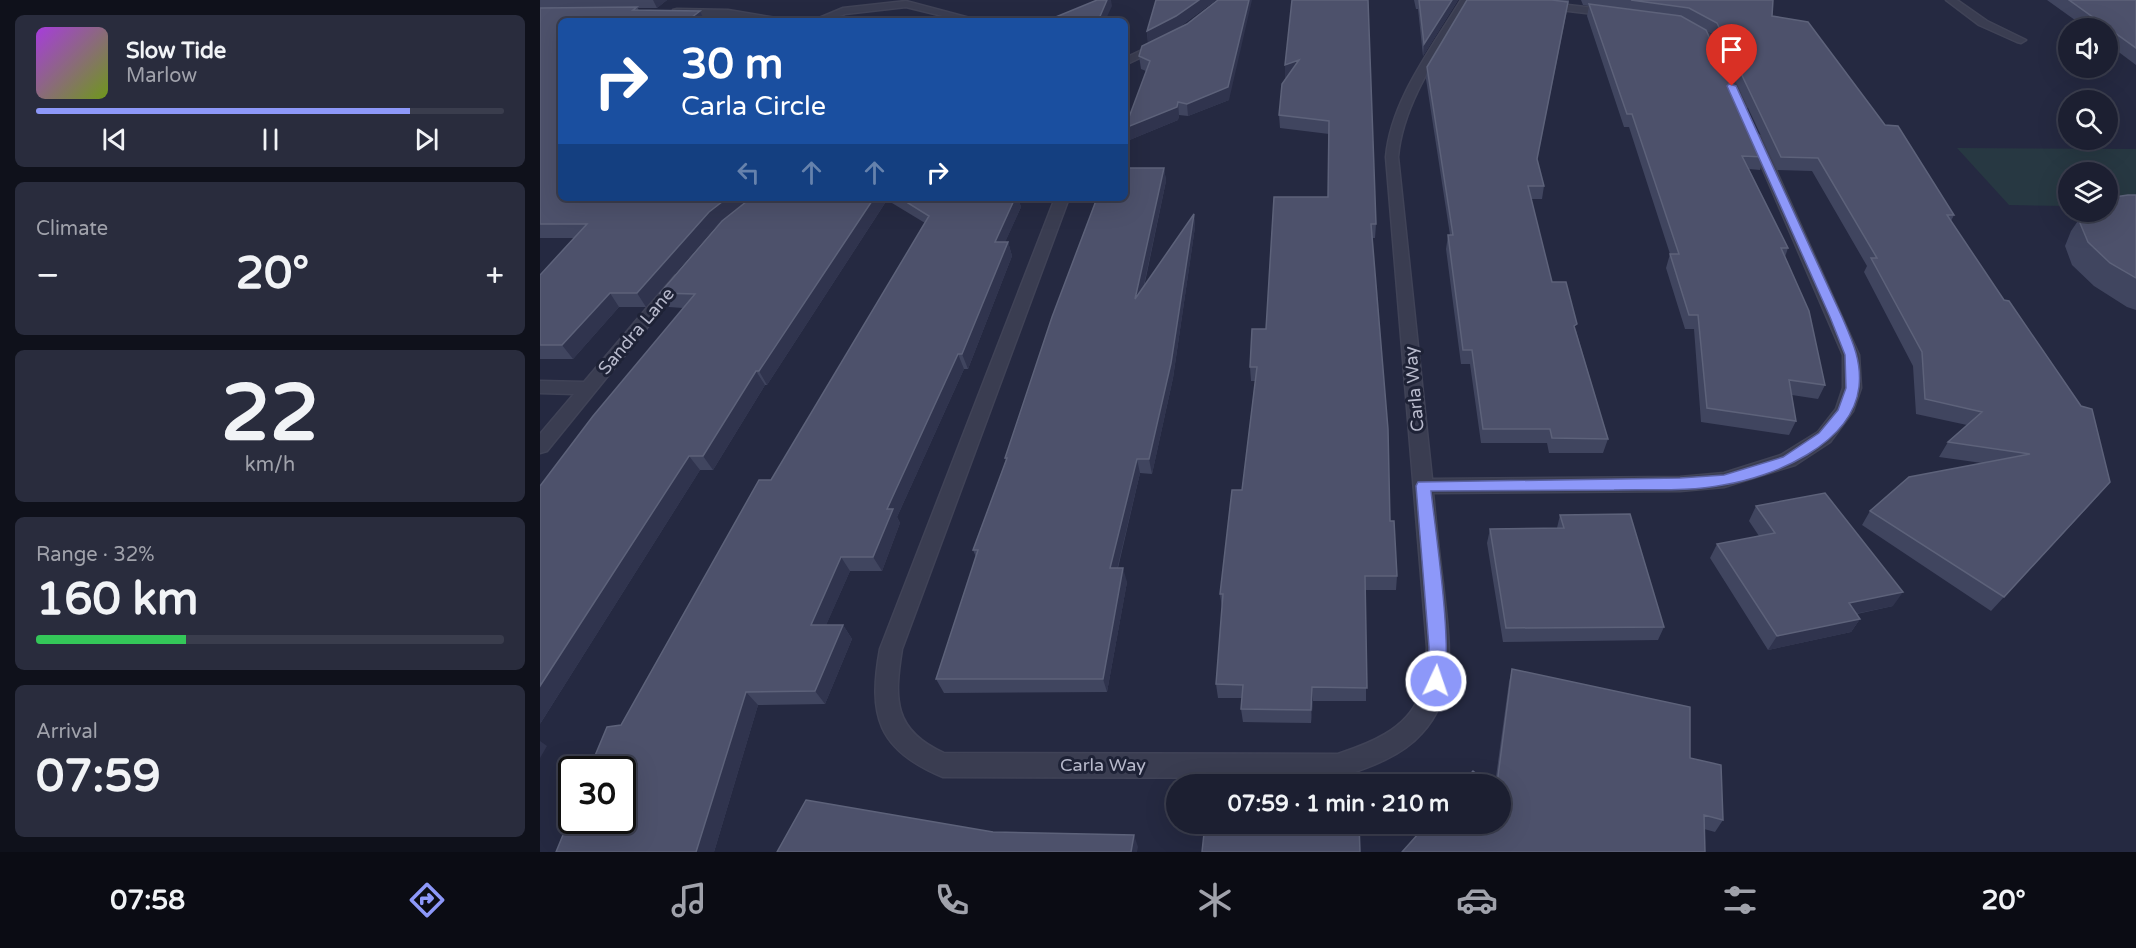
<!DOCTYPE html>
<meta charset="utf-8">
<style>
:root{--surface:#1c1f31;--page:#292c3d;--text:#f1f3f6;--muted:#a0a2ab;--line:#3a3d4d;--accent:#8d98f9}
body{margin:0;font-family:"Varela Round",sans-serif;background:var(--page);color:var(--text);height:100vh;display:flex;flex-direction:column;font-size:22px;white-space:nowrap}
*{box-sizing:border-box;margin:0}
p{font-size:20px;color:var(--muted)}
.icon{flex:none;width:33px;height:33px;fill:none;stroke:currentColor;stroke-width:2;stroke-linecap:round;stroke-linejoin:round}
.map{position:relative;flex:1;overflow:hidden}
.details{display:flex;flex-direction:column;gap:15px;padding:15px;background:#0f111b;width:540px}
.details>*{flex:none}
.hud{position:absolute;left:18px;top:18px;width:570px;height:183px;border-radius:9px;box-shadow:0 6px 24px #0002,0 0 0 2px var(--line);background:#1a4fa0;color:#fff;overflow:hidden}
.tools{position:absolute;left:1518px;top:18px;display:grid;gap:12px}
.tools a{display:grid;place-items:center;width:60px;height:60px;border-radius:50%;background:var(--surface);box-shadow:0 6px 24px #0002,0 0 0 2px var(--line);font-size:30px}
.speed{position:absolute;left:18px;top:756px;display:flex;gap:12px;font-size:30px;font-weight:700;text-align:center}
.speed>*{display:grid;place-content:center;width:78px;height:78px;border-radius:50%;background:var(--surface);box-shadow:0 6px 24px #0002,0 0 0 2px var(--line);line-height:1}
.speed .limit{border:3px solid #111;border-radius:9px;background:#fff;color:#111}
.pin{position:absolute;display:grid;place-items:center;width:51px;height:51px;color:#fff;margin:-62px -26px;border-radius:50% 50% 50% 0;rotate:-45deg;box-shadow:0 0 6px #0007}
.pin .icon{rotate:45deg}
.me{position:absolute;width:66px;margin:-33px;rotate:3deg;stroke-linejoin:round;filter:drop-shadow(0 0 4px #0008)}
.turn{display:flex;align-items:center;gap:21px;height:126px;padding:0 24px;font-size:27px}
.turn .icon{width:78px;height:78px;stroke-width:2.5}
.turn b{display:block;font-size:42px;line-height:51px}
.lanes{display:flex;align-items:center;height:57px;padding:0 24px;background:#0003;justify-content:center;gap:30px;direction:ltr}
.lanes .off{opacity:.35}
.big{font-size:45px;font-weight:700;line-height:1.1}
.details .card{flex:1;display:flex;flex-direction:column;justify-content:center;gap:9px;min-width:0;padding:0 21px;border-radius:9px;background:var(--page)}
.details .dial{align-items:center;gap:0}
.dial b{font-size:78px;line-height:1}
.song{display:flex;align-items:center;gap:18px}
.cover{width:72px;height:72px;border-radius:9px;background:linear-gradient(135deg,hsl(280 70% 55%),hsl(80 70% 35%))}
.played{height:6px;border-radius:3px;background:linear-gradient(90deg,var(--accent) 80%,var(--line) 80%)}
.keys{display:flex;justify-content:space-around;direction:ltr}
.heat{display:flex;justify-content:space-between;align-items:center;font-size:33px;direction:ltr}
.charge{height:9px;border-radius:4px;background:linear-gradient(90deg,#34c759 32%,var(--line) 0)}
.trip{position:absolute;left:626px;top:774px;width:345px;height:60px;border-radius:30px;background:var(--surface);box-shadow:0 6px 24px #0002,0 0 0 2px var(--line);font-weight:700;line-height:60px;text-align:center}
.menu{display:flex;height:96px;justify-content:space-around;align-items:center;background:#0b0c14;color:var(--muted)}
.menu .icon{width:42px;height:42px}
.menu .selected{color:var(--accent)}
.menu b{font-size:27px;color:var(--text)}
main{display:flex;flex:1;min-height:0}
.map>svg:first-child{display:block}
</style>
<main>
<section class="details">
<div class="card">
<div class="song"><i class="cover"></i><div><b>Slow Tide</b><p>Marlow</p></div></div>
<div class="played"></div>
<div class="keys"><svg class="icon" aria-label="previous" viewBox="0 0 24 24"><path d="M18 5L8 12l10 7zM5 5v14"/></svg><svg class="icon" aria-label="pause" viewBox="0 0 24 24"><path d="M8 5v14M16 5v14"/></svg><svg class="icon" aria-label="next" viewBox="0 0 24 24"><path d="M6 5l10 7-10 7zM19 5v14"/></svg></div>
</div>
<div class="card"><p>Climate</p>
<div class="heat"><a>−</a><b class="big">20°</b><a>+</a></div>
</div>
<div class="card dial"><b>22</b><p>km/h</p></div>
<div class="card"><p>Range · 32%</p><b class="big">160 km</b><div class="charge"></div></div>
<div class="card"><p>Arrival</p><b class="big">07:59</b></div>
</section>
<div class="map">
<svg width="1596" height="852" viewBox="0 0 1596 852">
<rect width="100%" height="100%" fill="#252941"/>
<!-- green -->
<path fill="#273842" d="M1417,148L1596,149V206H1568V172H1528V206L1469,205Z"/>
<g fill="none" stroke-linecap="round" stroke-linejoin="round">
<!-- service casing -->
<g stroke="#404357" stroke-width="3">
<path id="service" d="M366,1L441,21H423L366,7L305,14L286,21H272L303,8Z"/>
</g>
<!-- minor casing -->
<g stroke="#404357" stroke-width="3">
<path id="minor" d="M921,0H931C903,48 863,100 858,157L892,479L1140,477L1184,473L1241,455L1278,432L1296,409L1303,388V355L1209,137L1215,133L1221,137L1319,355L1321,388L1313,411L1290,442L1255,465L1184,487L1140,491L893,493C896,524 899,554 903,584C908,634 920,692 882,733C861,757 827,768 798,778L403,777C337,750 328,715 340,649L515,198H529L362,649C354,699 353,730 404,753L798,754C828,744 866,730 879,697C886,681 886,664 887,647L846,157C851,100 892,48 921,0Z
M955,0H985L1071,10L1076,13L1071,16L960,3Z
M1406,0H1417L1447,21L1486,40L1481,43L1477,42L1439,25Z
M137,9L188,10L236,18L241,21L133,14V10Z
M1157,27C1183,36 1196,83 1207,106L1205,109L1201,110L1195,106L1173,54L1152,30Z
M621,41L625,42V46L585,65V58Z
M139,274L144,276L147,279L144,282L7,451L0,453V434L34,394L0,393V381L44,382L134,276Z"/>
</g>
<!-- service -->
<use href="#service" fill="#3a3d51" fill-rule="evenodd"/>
<!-- minor -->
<use href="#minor" fill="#3a3d51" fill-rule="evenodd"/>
</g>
<!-- wall -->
<path fill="#40455f" d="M0,0H127L117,8H98L99,11H160L165,21H21V198H478L481,207L465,242H468L472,256L428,369H424L357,517L360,523L342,571H310L286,625H303L312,639L285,704L218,705L174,852H16L81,725L231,480L385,223L347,200L227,385H225L173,470H160L0,724L143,308L129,307L120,293L182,221L177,225L106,307H79L33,359H0V275L34,238H0Z
M616,0H676L638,28L689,100L648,116L639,115L638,120L587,141L606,71L601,69L599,56L608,43L607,31Z
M752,0L836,224L835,238H832L850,521L857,576L856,590H826V701H773L771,723L703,722L701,709L702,698H678L676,684L682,608L680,594L702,490L715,381H711L710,367L726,329L788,197L789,134L740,128L739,115L748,77L745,78Z
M874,0H918L883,56L878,9H876Z
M927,0H1029L997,160L1004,186L1002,199H991L1012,282L1036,331L1068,439L1063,453H1009L1007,443H941L930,364H921L906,249L908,235H910L886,79L887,67Z
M1041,0H1233L1232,16L1345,125L1414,215L1411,221L1558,496L1451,611L1322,525L1330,511L1442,463L1399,457L1408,442L1427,425L1376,414L1373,366L1324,272L1327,266L1272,171L1237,170L1174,35L1166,31L1224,157L1220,170L1209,169L1248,248L1245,257L1285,385L1278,399L1252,395L1256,421L1249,435L1161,422L1154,329H1145L1126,268L1130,254L1089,127H1084L1047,16L1049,6L1043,5Z
M1507,0H1596V65L1568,44V28H1546Z
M624,168L626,181L604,287L654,214L655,227L633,378L612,474L600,473L578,568L587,582L567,692L404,693L396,679L436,557L433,550L466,460L465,458Z
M1596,195V310L1587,307L1554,286L1532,265L1525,246L1531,231L1544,212H1568Z
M1216,506L1353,606L1317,614L1320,619L1311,632L1228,650L1170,558L1177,544L1219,536L1209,521Z
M1020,515L1124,627L1118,640L963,642L947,543L950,529L1017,528Z
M972,669L1150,758L1183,820L1175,832L1164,829L960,824V784H955L969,682Z"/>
<!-- shaded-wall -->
<path fill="#30344e" d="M113,0H127L117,8Z
M567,0H571L572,6L565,21H558Z
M659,0H676L638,28L608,43L607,31Z
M709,0H712L689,100L648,116L647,104Z
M912,0H918L883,56L884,44Z
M160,11L165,21H147Z
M759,60L760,72L745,78V65Z
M638,102L639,115L638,120L587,141L585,128Z
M624,168L626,181L598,313L595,299Z
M187,198H212L177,225L106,307L97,293L169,212Z
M334,198H346L347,200L227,385L219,371Z
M475,198H478L481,207L459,256L455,242Z
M654,214L655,227L633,378L612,474L609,459Z
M468,242L472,256L428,369L422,354Z
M70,293L79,307L33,359L22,345Z
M418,354L424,369L357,517L360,523L342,571L333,557L347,509Z
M216,371L225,385L173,470L163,456Z
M149,456L160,470L0,724V686Z
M597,459L600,473L574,582L570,568Z
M1570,482L1558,496L1451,611L1464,597Z
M301,557L310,571L280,639L271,625Z
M583,568L587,582L567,692L563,679Z
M1363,592L1353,606L1300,617L1309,603Z
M1320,619L1311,632L1228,650L1237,636Z
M303,625L312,639L285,704L275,691Z
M772,687L773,701L771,723V710Z
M206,692L218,705L174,852H156Z
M0,741L7,746L0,758Z
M594,835L598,847L597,852H591Z"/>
<!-- building -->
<path fill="#4d516b" stroke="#5d627a" stroke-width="1.5" d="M557,0H567L558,21H506Z
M616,0H659L636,16L607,31Z
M678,0H709L688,87L647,104L638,102L637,107L585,128L610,61L599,56L602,46L647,24Z
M752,0H828L836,224H831L848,429L850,521H854L857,576H825L827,688L772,687L771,710L701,709L703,685L676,684L683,594H680L692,490H702L717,367H710L712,329H726L734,197H788L789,121L739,115L742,84L759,60L745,65Z
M879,0H912L884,44Z
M927,0H1012L1028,2L997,159L1004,186H988L1012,282H1026L1037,324L1034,326L1068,439L1012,438L1010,429H943L932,350H923L908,235H913L887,67Z
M1091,0H1233L1232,16L1268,22L1345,125L1358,126L1414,215H1407L1464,300L1469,301L1541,406L1552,409L1570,482L1464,597L1330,511L1369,477L1490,454L1408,442L1442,412L1385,399L1382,352L1331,258H1337L1278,158L1241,157L1177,23L1149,8Z
M1529,0H1596V48Z
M1049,4L1141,16L1166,30L1224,157L1202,156L1248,248H1241L1269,311L1285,385L1249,380L1256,421L1167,408L1158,315H1149L1130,254H1139L1092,114H1087Z
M97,7L93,10L160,11L147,21H21V198H187L169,212L97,293H70L22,345H0V275L47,224H0V8Z
M585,168H624L595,299L654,214L631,363L609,459H597L570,568H583L563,679H396L438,550H433L467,458H465L512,317L557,198H585Z
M1588,195H1596V278L1570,263L1548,242L1540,223L1545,212H1568V198Z
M211,198H334L219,371H216L163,456H149L0,686V486L53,416L155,294L120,293L182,221Z
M360,198H475L455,242H468L422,354H418L347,509H353L333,557H301L271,625H303L275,691L206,692L156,852H16L32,813V820H82V770H49L67,727L81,725L219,480H231L389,216Z
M1285,493L1363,592L1309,603L1320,619L1237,636L1177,544L1235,533L1216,506Z
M1090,514L1124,627L966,628L950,529L1024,528L1020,515Z
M972,669L1150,707V758L1181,765L1183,820L1164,815L1165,852H862L887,824H960V784H957Z
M933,771L949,784H921Z
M266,800L453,832L594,835L591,852H237Z
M665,824H819L820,852H662Z"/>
<!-- route -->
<path fill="#8d98f9" stroke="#5c63a2" stroke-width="1.5" d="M1189,84L1196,86L1302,317C1312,340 1322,361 1319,387C1312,445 1233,477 1183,485C1148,492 1110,489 1074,490C1013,490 952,491 891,491C895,528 915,660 902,686L896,689L890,686L888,681L889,647L876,486L878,482L1140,478L1184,475L1243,457L1279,433L1298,410L1306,388L1305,355L1290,317L1187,86Z"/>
<g text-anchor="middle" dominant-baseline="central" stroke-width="6" stroke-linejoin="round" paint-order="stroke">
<!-- street labels -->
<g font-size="18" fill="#b7b9cb" stroke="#1e2236">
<text transform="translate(96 331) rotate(-50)">Sandra Lane</text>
<text transform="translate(874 389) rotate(-95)">Carla Way</text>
<text x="563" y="765">Carla Way</text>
</g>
</g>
</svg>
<div class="tools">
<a><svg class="icon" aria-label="sound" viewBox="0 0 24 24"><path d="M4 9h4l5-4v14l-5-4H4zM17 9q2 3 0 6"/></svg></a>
<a><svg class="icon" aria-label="search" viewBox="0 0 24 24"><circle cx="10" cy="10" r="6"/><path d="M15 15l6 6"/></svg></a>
<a><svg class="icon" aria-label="layers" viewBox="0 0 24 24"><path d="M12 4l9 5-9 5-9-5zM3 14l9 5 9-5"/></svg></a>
</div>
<div class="speed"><div class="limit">30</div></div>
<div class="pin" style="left:1192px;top:86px;background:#d93025"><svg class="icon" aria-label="arrive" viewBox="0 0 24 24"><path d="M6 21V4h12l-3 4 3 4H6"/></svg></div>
<svg class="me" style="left:896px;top:681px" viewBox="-20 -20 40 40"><circle r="17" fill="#8d98f9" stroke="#fff" stroke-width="3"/><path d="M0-11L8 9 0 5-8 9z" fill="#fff"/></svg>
<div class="trip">07:59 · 1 min · 210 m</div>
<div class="hud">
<div class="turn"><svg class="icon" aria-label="right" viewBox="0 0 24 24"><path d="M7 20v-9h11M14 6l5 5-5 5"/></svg><div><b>30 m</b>Carla Circle</div></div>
<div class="lanes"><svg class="icon off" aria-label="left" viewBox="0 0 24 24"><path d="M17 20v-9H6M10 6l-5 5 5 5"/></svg><svg class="icon off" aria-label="ahead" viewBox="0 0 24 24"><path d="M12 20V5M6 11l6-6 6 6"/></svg><svg class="icon off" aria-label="ahead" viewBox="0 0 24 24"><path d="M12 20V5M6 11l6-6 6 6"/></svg><svg class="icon" aria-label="right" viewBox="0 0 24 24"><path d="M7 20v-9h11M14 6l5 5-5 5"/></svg></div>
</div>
</div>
</main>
<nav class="menu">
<b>07:58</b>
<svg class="icon selected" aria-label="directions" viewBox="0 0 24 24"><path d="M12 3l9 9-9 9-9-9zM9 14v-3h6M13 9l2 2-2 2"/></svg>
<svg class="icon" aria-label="music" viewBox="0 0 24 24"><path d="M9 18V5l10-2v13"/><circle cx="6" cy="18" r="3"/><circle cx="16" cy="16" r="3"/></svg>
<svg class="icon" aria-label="phone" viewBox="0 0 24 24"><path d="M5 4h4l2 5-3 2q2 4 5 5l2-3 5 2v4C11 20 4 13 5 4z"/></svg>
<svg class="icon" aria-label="climate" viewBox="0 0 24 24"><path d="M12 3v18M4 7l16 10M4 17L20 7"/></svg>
<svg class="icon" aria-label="car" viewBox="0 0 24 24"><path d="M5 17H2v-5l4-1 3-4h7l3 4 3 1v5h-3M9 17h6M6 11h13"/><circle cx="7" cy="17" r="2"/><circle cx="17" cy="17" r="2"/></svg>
<svg class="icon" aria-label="filters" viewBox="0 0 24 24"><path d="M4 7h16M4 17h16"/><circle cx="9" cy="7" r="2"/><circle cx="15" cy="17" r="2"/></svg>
<b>20°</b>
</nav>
